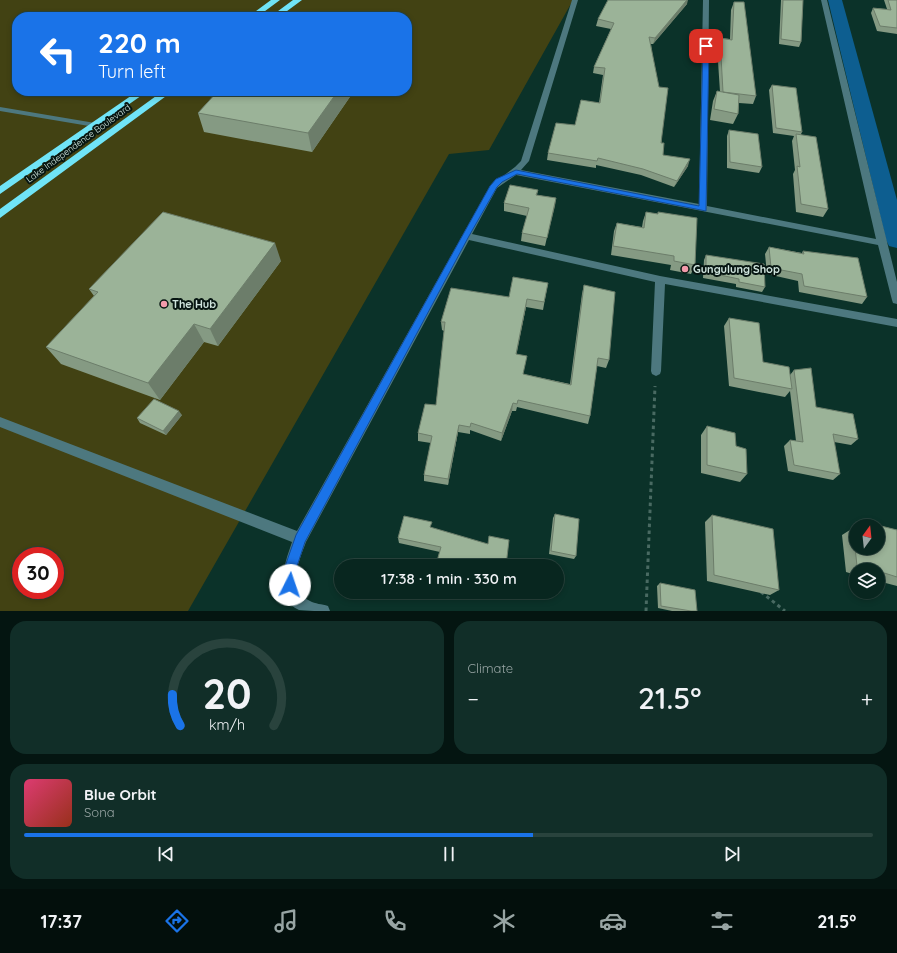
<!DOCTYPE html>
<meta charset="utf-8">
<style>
:root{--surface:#08261f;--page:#112e28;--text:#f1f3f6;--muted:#98a5a4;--line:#29433d;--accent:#1a73e8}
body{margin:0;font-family:Quicksand,sans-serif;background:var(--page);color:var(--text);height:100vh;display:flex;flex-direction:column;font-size:15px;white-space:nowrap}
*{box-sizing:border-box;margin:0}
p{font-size:13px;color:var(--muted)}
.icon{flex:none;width:22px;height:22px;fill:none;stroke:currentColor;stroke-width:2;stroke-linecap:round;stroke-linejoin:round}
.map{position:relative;height:611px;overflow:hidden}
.details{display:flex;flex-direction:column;gap:10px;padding:10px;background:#041511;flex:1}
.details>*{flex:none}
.hud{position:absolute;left:12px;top:12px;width:400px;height:84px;border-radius:16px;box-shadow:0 2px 6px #0003,0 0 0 1px var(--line);background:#1a73e8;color:#fff;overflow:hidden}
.needle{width:26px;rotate:15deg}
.tools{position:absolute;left:849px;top:519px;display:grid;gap:8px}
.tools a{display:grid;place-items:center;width:36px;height:36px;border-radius:50%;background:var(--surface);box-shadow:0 2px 6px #0003,0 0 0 1px var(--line);font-size:20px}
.speed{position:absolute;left:12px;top:547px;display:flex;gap:8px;font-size:20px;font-weight:700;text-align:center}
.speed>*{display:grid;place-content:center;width:52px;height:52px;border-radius:50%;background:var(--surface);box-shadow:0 2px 6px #0003,0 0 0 1px var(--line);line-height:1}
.speed .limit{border:6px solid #d22;background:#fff;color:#111}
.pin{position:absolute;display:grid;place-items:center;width:34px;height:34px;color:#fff;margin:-17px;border-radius:8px;box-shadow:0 2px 6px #0006}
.me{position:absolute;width:44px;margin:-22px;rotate:4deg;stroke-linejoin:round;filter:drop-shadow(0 0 3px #0008)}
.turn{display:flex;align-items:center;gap:14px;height:84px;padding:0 20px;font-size:18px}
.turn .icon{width:52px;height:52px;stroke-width:2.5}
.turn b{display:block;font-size:28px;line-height:34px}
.big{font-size:30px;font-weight:600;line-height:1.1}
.details .tile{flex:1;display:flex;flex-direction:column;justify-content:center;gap:6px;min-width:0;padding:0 14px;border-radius:16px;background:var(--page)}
.details .dial{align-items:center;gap:0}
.dial svg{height:104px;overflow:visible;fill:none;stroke:var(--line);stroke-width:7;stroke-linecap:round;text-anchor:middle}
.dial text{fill:var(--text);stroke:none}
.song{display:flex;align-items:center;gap:12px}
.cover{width:48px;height:48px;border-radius:6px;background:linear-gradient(135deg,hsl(340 70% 55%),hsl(10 70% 35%))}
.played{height:4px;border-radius:2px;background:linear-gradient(90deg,var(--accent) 60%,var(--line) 60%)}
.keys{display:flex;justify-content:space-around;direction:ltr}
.heat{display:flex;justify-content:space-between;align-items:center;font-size:22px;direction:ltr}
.details .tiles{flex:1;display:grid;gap:10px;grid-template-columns:1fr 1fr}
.tile:last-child{grid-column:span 2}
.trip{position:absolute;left:334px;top:559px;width:230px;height:40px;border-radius:20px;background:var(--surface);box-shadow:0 2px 6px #0003,0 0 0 1px var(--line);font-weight:600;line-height:40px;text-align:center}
.menu{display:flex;height:64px;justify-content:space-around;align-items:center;background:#030f0c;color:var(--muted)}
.menu .icon{width:28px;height:28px}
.menu .selected{color:var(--accent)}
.menu b{font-size:18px;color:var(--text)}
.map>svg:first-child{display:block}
</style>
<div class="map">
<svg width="897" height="611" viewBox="0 0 897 611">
<rect width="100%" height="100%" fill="#0b3229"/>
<!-- green -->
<path fill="#424213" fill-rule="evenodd" d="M0,0H573L489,150L449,154L188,611H0ZM17,17H407V91H17ZM21,556H55V590H21Z"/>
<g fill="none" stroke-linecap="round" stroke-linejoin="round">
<!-- canal -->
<path fill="#0d5e90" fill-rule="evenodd" d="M828,0H842L897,200V248L889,246L886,240Z"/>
<!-- path -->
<path stroke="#496a62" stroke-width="3" stroke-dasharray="3.5 3.5" stroke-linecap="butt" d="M761,592L785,611
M646,611L655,386"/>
<!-- minor -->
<path fill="#4d787f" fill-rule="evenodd" d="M572,0H578L529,161L521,170L699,204L703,0H709L707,206L876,239L821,0H827L897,282V304L893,303L892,300L878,245L516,175L497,188L472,234L660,276L897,319V327L665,284L661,371L660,374L656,376L652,374L651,371L655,282L469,240L306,542C299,561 286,589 310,601C315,604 322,604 328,606L330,611C321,611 307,611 299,610C272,597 285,563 292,542L0,427V417L297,531L490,186L515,167L521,161Z
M0,107L95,123L99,125L95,127L0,111Z"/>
<!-- highway -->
<path fill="#70e4f7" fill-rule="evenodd" d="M271,0H280L257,17H248Z
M293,0H302L279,17H270Z
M138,91H148L0,194V186Z
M163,91H173L0,218V209Z"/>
</g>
<!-- wall -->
<path fill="#859a83" d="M781,0H803L801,42L799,47L779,44Z
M884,0H897V34L877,31L871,13L873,8L887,9Z
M734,2L756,96L753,104L739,103L738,114L733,124L710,120L713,101L717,91L720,92L717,46L720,38L730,39L731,10Z
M687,4L653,44H651L663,155L688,166L674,187L641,175L596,165V168L547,160L548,153L575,125L599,103L603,75L593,73L594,67L611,29L596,26L598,19Z
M772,85L802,132L801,134L828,209L823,217L796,212L793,174L795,170L792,141L794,136L773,133L769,90Z
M218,91H354L312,152L204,132L198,113Z
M729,130L762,167L759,173L727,168V136Z
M538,190L537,195L556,198L545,246L521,241L522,233L527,216L504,211V203Z
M646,212L658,214V212L695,265L691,274L670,270L671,265L611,255L614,231L617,223L642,227L643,221Z
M769,247L802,253L803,251L867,297L862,304L799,292L798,281L767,274L765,254Z
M706,255L765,287L762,292L736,287V284L703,278L704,260Z
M281,261L218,346L204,342L160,400L61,364L46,347L94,296L89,289Z
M548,283L543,310L526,307L516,354L523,374L570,384L582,294L584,285L609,360L606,368L597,366L590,416L588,424L517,407L516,411H512L501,441L470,430V434L458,432L448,485L424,481V475L431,443L418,441V433L436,405L444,331L442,330L441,322L509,297Z
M729,318L763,362L790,375L794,370L816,407L858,439L851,445L834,442L840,474L833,480L788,471L784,446L790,440L796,441L790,391L785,397L729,386L724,326Z
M182,415L166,435L140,423L137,418Z
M707,426L736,446L747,474L740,482L701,473V435Z
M555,514L576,556L574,559L549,554L553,518Z
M712,515L779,590L770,595L707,581L705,522Z
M881,526L897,530V586L878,581V570H856V575L846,572L842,535L853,528L878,548V527Z
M432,528L506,566H437V561L440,552L399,543L398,538Z
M660,583L697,611H672L658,608L657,586Z"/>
<!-- shaded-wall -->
<path fill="#6c7d6a" d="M687,0H688L687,4L653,44L655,38Z
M338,91H354L312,152L308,133Z
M690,159L688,166L674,187L677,181Z
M556,198L555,206L545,246L547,238Z
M275,243L281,261L218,346L210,329Z
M527,299L526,307L515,362L516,354Z
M194,324L204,342L160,400L148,383Z
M513,403L512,411L501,441L502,433Z
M179,411L182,415L166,435L163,431Z
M459,425L458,432L448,485V479Z"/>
<!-- building -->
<path fill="#9bb398" stroke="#6c7d6a" d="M608,0H687L655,38L649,37L659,87L668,88L661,143H664L663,155L690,159L677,181L643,169L598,158L597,161L548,153L556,123L575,125L581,100L600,103L605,68L594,67L614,23L598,19Z
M783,0H803L801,42L781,39Z
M888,0H897V28L880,26L873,8L891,10Z
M734,2H744L756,96L723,92L720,38L732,40Z
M772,85L796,88L802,132L776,128Z
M218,91H338L308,133L198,113Z
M717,91L739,95L738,114L714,109Z
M729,130L758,134L762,167L730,162Z
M796,134L816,137L828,209L801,204L797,166L800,167Z
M510,185L538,190L536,195L556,198L547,238L522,233L529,208L504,203Z
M163,212L275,243L210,329L194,324L148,383L46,347L98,292L89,289Z
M646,212L658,214V212L697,218L695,265L674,261V256L613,246L617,223L644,228Z
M769,247L804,254L803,251L858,258L867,297L804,286L802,274L771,268Z
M706,255L764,264L765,287L739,282V279L706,272Z
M513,277L548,283L544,302L527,299L516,354L527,356L523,374L571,385L584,285L615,292L609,360L598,358L590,416L518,400L517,404L513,403L502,433L471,423L470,427L459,425L448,479L424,475L432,436L418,433L425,404L436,405L445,322H441L451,288L509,297Z
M729,318L759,323L763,362L789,367L792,389L734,378Z
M811,368L816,407L853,414L858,439L833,434L840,474L794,465L790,440L803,442L794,370Z
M154,399L179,411L163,431L137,418Z
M707,426L735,433L736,446L746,449L747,474L707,465Z
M555,514L579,519L576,556L551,551Z
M712,515L773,529L779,590L714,575Z
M404,516L432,522L430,527L488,544L489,536L509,540L506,566H445L446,564L437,561L441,547L398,538Z
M881,526L897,530V577L878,571V570H873L857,566L853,528L856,529V548H878V535L882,536Z
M660,583L695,590L697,611H691L661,606Z"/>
<!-- route -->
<path fill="#1a73e8" stroke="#114b97" d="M706,44L709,46L706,211L517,174L502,182L497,187L469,236L305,542L294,575L296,585L294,589L290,591L285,589L282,575L296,535L490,186L496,179L516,170L699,206L703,46Z"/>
<!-- markers -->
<g fill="#f39aab" stroke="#071612" stroke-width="1.5">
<circle cx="685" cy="269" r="4"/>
<circle cx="164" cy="304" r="4"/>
</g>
<g text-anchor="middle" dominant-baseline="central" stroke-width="4" stroke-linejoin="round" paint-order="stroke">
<!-- far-street labels -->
<g font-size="9" fill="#d0e5de" stroke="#071612">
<text transform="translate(78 143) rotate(-36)">Lake Independence Boulevard</text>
</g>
<!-- poi labels -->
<g font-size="11" font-weight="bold" fill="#d0e5de" stroke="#071612" text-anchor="start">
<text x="693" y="269">Gungulung Shop</text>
<text x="172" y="304">The Hub</text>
</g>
</g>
</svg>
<div class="tools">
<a><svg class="needle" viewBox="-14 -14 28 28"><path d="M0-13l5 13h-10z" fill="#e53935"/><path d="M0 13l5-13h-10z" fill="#98a5a4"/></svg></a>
<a><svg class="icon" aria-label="layers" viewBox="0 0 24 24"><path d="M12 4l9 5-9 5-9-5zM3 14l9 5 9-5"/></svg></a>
</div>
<div class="speed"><div class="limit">30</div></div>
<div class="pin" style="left:706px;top:46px;background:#d93025"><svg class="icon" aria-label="arrive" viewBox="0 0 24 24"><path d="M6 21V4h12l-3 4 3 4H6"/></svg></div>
<svg class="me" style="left:290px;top:585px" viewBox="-20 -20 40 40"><circle r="19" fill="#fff"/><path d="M0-13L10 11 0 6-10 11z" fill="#1a73e8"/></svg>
<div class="trip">17:38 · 1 min · 330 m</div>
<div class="hud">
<div class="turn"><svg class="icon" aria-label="left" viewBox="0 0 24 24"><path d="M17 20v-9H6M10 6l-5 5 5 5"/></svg><div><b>220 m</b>Turn left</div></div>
</div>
</div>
<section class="details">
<div class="tiles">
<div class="tile dial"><svg viewBox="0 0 100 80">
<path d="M14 69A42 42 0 1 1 86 69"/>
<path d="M14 69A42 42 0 0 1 8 45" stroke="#1a73e8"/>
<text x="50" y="56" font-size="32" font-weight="700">20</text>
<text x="50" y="72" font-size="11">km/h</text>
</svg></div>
<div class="tile"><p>Climate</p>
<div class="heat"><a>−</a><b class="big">21.5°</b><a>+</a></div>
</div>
<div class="tile">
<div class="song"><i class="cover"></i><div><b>Blue Orbit</b><p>Sona</p></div></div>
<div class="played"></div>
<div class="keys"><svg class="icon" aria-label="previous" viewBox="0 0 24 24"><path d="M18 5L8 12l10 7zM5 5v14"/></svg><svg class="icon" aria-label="pause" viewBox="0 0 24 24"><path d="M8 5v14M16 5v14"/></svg><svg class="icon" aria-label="next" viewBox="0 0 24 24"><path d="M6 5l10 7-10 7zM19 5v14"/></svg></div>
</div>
</div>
</section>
<nav class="menu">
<b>17:37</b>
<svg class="icon selected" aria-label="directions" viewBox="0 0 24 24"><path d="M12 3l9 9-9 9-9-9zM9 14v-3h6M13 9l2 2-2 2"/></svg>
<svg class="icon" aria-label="music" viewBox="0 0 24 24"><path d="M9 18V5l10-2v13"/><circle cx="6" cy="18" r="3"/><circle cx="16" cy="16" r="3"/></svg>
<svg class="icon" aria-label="phone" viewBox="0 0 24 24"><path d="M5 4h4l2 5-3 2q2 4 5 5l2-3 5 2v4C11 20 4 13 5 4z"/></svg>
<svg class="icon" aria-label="climate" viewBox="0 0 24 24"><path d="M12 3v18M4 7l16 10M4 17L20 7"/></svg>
<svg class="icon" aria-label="car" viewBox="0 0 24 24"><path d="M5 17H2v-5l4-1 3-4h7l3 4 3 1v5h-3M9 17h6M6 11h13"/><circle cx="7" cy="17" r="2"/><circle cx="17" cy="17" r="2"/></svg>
<svg class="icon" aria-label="filters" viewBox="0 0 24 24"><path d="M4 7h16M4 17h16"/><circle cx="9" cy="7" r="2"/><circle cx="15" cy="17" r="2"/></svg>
<b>21.5°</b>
</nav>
